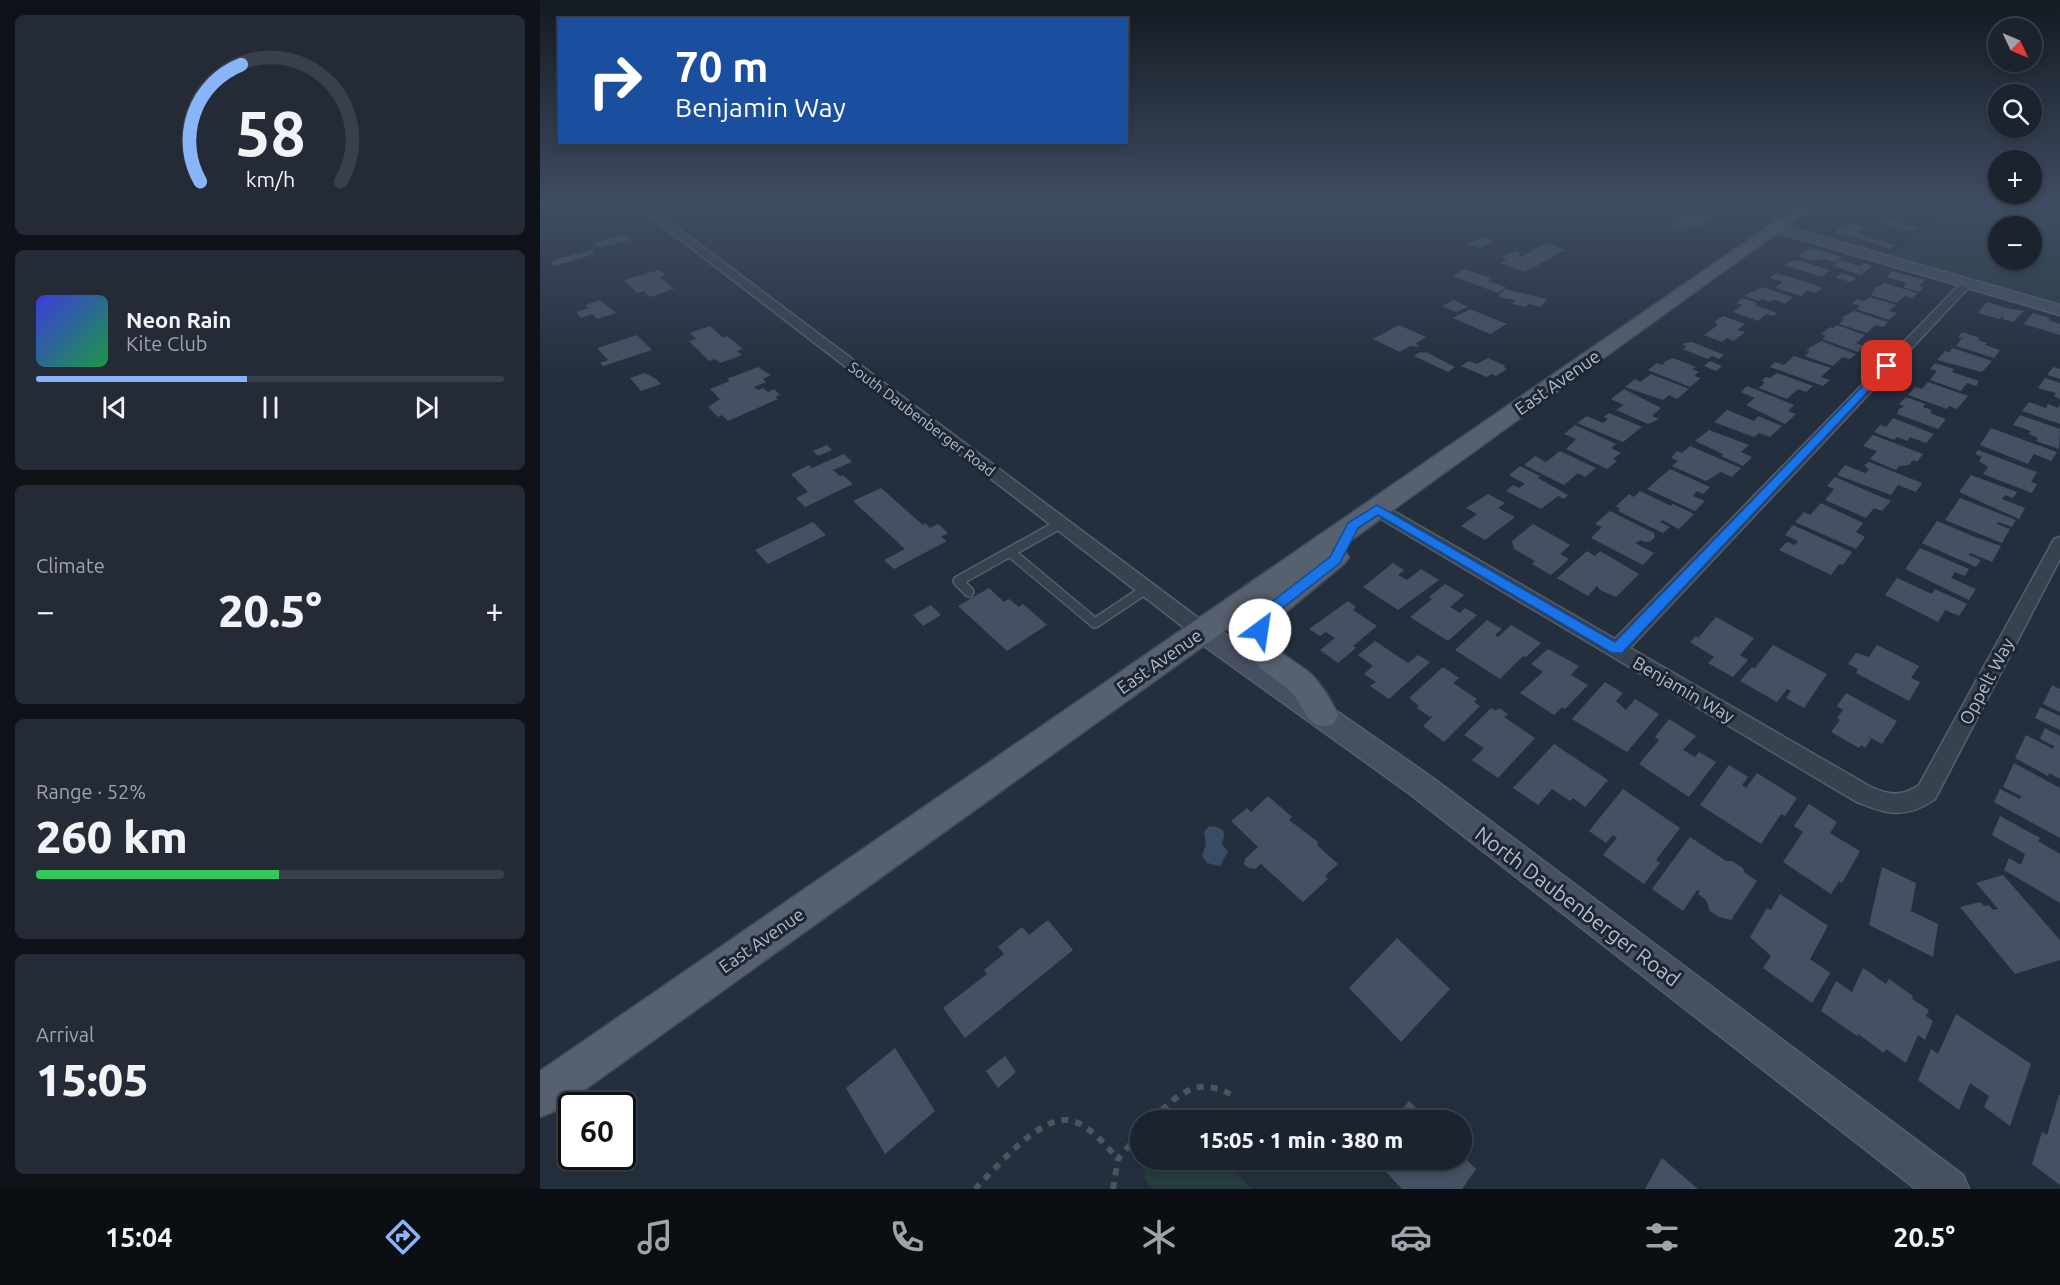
<!DOCTYPE html>
<meta charset="utf-8">
<style>
:root{--surface:#1b232e;--page:#242b36;--text:#f1f3f6;--muted:#a0a4aa;--line:#39404a;--accent:#8ab4f8}
body{margin:0;font-family:Ubuntu,sans-serif;background:var(--page);color:var(--text);height:100vh;display:flex;flex-direction:column;font-size:22px;white-space:nowrap}
*{box-sizing:border-box;margin:0}
p{font-size:20px;color:var(--muted)}
.icon{flex:none;width:33px;height:33px;fill:none;stroke:currentColor;stroke-width:2;stroke-linecap:round;stroke-linejoin:round}
.map{position:relative;flex:1;overflow:hidden}
.side{display:flex;flex-direction:column;gap:15px;padding:15px;background:#0f1319;width:540px}
.side>*{flex:none}
.top-card{position:absolute;left:18px;top:18px;width:570px;height:126px;border-radius:0px;box-shadow:0 3px 9px #0003,0 0 0 2px var(--line);background:#1a4fa0;color:#fff;overflow:hidden}
.needle{width:39px;rotate:134deg}
.tools{position:absolute;left:1448px;top:18px;display:grid;gap:12px}
.tools a{display:grid;place-items:center;width:54px;height:54px;border-radius:50%;background:var(--surface);box-shadow:0 3px 9px #0003,0 0 0 2px var(--line);font-size:30px}
.speed{position:absolute;left:18px;top:1092px;display:flex;gap:12px;font-size:30px;font-weight:700;text-align:center}
.speed>*{display:grid;place-content:center;width:78px;height:78px;border-radius:50%;background:var(--surface);box-shadow:0 3px 9px #0003,0 0 0 2px var(--line);line-height:1}
.speed .limit{border:3px solid #111;border-radius:9px;background:#fff;color:#111}
.pin{position:absolute;display:grid;place-items:center;width:51px;height:51px;color:#fff;margin:-26px;border-radius:12px;box-shadow:0 3px 9px #0006}
.me{position:absolute;width:66px;margin:-33px;rotate:31deg;stroke-linejoin:round;filter:drop-shadow(0 0 4px #0008)}
.turn{display:flex;align-items:center;gap:21px;height:126px;padding:0 18px;font-size:27px}
.turn .icon{width:78px;height:78px;stroke-width:2.5}
.turn b{display:block;font-size:42px;line-height:51px}
.big{font-size:45px;font-weight:800;line-height:1.1}
.side .tile{flex:1;display:flex;flex-direction:column;justify-content:center;gap:9px;min-width:0;padding:0 21px;border-radius:9px;background:var(--page)}
.side .dial{align-items:center;gap:0}
.dial svg{height:156px;overflow:visible;fill:none;stroke:var(--line);stroke-width:7;stroke-linecap:round;text-anchor:middle}
.dial text{fill:var(--text);stroke:none}
.song{display:flex;align-items:center;gap:18px}
.cover{width:72px;height:72px;border-radius:9px;background:linear-gradient(135deg,hsl(240 70% 55%),hsl(140 70% 35%))}
.played{height:6px;border-radius:3px;background:linear-gradient(90deg,var(--accent) 45%,var(--line) 45%)}
.keys{display:flex;justify-content:space-around;direction:ltr}
.heat{display:flex;justify-content:space-between;align-items:center;font-size:33px;direction:ltr}
.charge{height:9px;border-radius:4px;background:linear-gradient(90deg,#34c759 52%,var(--line) 0)}
.trip{position:absolute;left:590px;top:1110px;width:342px;height:60px;border-radius:30px;background:var(--surface);box-shadow:0 3px 9px #0003,0 0 0 2px var(--line);font-weight:800;line-height:60px;text-align:center}
.dock{display:flex;height:96px;justify-content:space-around;align-items:center;background:#0b0e12;color:var(--muted)}
.dock .icon{width:42px;height:42px}
.dock .on{color:var(--accent)}
.dock b{font-size:27px;color:var(--text)}
main{display:flex;flex:1;min-height:0}
.map>svg:first-child{display:block}
</style>
<main>
<section class="side">
<div class="tile dial"><svg viewBox="0 0 100 80">
<path d="M14 69A42 42 0 1 1 86 69"/>
<path d="M14 69A42 42 0 0 1 35 9" stroke="#8ab4f8"/>
<text x="50" y="56" font-size="32" font-weight="700">58</text>
<text x="50" y="72" font-size="11">km/h</text>
</svg></div>
<div class="tile">
<div class="song"><i class="cover"></i><div><b>Neon Rain</b><p>Kite Club</p></div></div>
<div class="played"></div>
<div class="keys"><svg class="icon" aria-label="previous" viewBox="0 0 24 24"><path d="M18 5L8 12l10 7zM5 5v14"/></svg><svg class="icon" aria-label="pause" viewBox="0 0 24 24"><path d="M8 5v14M16 5v14"/></svg><svg class="icon" aria-label="next" viewBox="0 0 24 24"><path d="M6 5l10 7-10 7zM19 5v14"/></svg></div>
</div>
<div class="tile"><p>Climate</p>
<div class="heat"><a>−</a><b class="big">20.5°</b><a>+</a></div>
</div>
<div class="tile"><p>Range · 52%</p><b class="big">260 km</b><div class="charge"></div></div>
<div class="tile"><p>Arrival</p><b class="big">15:05</b></div>
</section>
<div class="map">
<svg width="1520" height="1189" viewBox="0 0 1520 1189">
<rect width="100%" height="100%" fill="#242f3e"/>
<!-- green -->
<path fill="#263c3f" fill-rule="evenodd" d="M1409,206H1477L1520,216V306L1350,257ZM1458,226H1491V260H1458Z
M600,1158L686,1160L711,1189H613L606,1180Z"/>
<!-- water -->
<path fill="#394c67" d="M674,826L683,830L684,835L682,845L688,851L680,866L667,863L662,856L666,844L664,832L668,827Z"/>
<!-- building -->
<path fill="#455162" d="M1120,206H1142L1151,208L1143,213Z
M1322,206H1343L1348,207L1342,212Z
M1151,211L1171,217L1155,228L1149,226L1143,230L1129,225L1136,221L1130,219L1138,214L1144,216Z
M1349,219L1378,227L1372,232L1343,224Z
M1307,223L1325,228L1319,232L1325,233L1322,235L1356,245L1351,249L1295,231Z
M84,235L91,237L88,238L90,240L60,248L54,243Z
M942,237L953,241L939,248L927,244Z
M1006,243L1025,250L985,272L960,263L967,259L962,257L969,253L976,251L982,253L977,256L981,257Z
M1272,248L1302,257L1295,262L1283,259L1272,261L1257,256Z
M51,250L55,254L14,266L10,261Z
M1257,260L1290,270L1282,277L1244,265L1251,261Z
M1301,260L1320,266L1323,263L1332,266L1321,275L1293,266Z
M924,269L952,278L948,281L966,287L958,293L913,276Z
M119,270L125,275L120,277L134,289L110,297L104,291L97,293L84,280Z
M1352,271L1385,280L1379,286L1383,287L1379,292L1363,287L1367,283L1346,277Z
M1236,273L1275,285L1282,288L1275,293L1268,290L1261,296L1235,288L1243,282L1230,278Z
M1301,273L1316,278L1311,282L1296,278Z
M1344,283L1377,293L1372,298L1365,296L1357,303L1331,295L1336,286L1339,287Z
M1222,287L1253,297L1245,304L1233,299L1230,302L1222,299L1219,301L1204,296Z
M964,289L1007,299L1001,307L988,304L986,307L972,304L975,300L958,297Z
M1330,297L1356,305L1349,311L1357,313L1349,320L1316,309L1320,306L1312,303L1317,299L1325,301Z
M1202,298L1218,303L1215,305L1237,313L1233,316L1226,314L1218,321L1193,312L1202,305L1196,303Z
M60,300L76,313L57,319L52,314L41,318L36,312L49,308L45,305Z
M914,300L928,307L916,312L902,306Z
M1447,302L1466,308L1484,311L1473,322L1462,319L1464,317L1462,316L1459,319L1438,313Z
M930,309L967,324L950,334L913,318Z
M1314,311L1348,322L1343,327L1335,325L1327,333L1299,324L1304,319L1301,318Z
M1493,313L1510,318L1508,320L1520,324V335L1484,324Z
M1183,316L1205,324L1197,330L1205,332L1194,341L1187,338L1182,342L1164,335L1178,325L1174,322Z
M859,325L886,337L876,343L879,347L870,346L860,352L833,339Z
M1297,325L1325,335L1316,343L1324,346L1318,352L1282,339L1286,336L1281,334L1290,327L1293,328Z
M170,326L183,338L187,336L203,349L197,351L202,355L180,363L175,359L169,361L149,341L156,339L150,333Z
M1422,332L1440,338L1438,340L1447,343L1445,345L1460,350L1454,358L1416,346L1422,338L1418,337Z
M97,335L112,350L63,366L60,363L68,360L57,348Z
M1281,341L1316,354L1310,359L1302,357L1293,366L1265,356L1270,351L1266,350Z
M1152,342L1177,352L1184,355L1179,359L1172,356L1168,359L1143,349L1147,346L1142,345L1145,343Z
M1413,348L1452,361L1442,372L1397,360L1405,351L1412,353L1409,351Z
M880,352L888,353L915,367L908,372L874,356Z
M1254,356L1291,368L1281,377L1290,380L1283,386L1230,367L1235,362L1244,365Z
M948,358L966,366L963,367L967,369L956,376L952,374L947,377L921,366L929,361L937,364Z
M1133,358L1156,367L1152,369L1159,372L1154,376L1161,378L1150,387L1108,370L1117,363L1123,365L1124,362Z
M1170,361L1182,366L1176,371L1164,366Z
M1395,363L1414,369L1412,372L1439,381L1436,386L1427,383L1421,391L1390,380L1397,371L1390,369Z
M218,367L231,375L223,379L226,382L214,387L218,390L223,388L228,392L234,389L240,395L235,397L238,399L188,421L182,415L178,417L168,407L180,399L170,389L190,381L187,379Z
M1513,367L1520,369V379L1507,375Z
M105,373L116,379L121,384L101,391L90,378Z
M1237,373L1273,386L1266,392L1258,389L1247,399L1219,388L1225,382L1221,381L1226,377L1230,378Z
M1111,374L1149,389L1137,399L1129,395L1123,400L1085,387L1095,379L1100,382Z
M1505,378L1520,383V399L1514,396L1516,393L1498,388Z
M1388,382L1428,396L1417,409L1409,406L1407,409L1368,395L1375,387L1382,389Z
M1207,386L1254,405L1248,411L1256,414L1245,424L1206,405L1215,398L1201,392Z
M1084,389L1121,408L1112,416L1119,419L1108,424L1076,410L1084,405L1071,399Z
M1366,397L1385,404L1383,407L1392,410L1390,413L1406,419L1398,429L1357,414L1359,409L1364,406L1359,404Z
M1489,402L1506,408L1508,404L1518,408L1520,404V424L1482,411Z
M1187,410L1214,421L1218,416L1242,426L1230,437L1219,433L1214,437L1174,422Z
M1069,413L1102,427L1083,442L1037,423L1047,416L1063,423L1068,419L1064,417Z
M1480,415L1520,429L1519,449L1496,441L1498,438L1489,434L1491,431L1473,425Z
M1353,418L1394,434L1386,443L1370,437L1367,441L1357,437L1354,440L1334,432L1340,425L1346,427Z
M1035,425L1076,444L1071,448L1081,453L1073,459L1077,461L1067,469L1026,449L1036,439L1024,434Z
M1451,428L1517,452L1511,461L1494,454L1488,464L1440,445Z
M1169,430L1209,445L1201,452L1212,457L1203,466L1181,456L1183,454L1155,441Z
M1333,435L1383,454L1377,462L1373,460L1369,465L1359,466L1356,470L1330,459L1337,451L1323,446Z
M287,445L292,450L278,456L273,451Z
M1150,446L1201,468L1192,477L1181,472L1166,481L1132,466L1138,461L1131,458L1137,451L1142,453Z
M1438,450L1497,472L1491,482L1497,484L1492,493L1443,474L1448,467L1439,461L1442,457L1435,454Z
M1020,451L1056,468L1045,477L1038,473L1024,485L984,465L995,456L1006,462Z
M304,454L312,462L293,470L300,476L303,475L313,484L265,507L256,498L268,492L251,474L269,465L272,468Z
M1329,462L1382,483L1376,492L1358,485L1351,495L1297,475L1305,465L1325,473L1329,470L1324,465Z
M980,466L1000,476L998,478L1028,495L1024,499L1018,496L1001,509L966,491L973,485L979,488L985,484L969,475Z
M1130,469L1170,487L1163,494L1157,491L1153,496L1165,501L1155,511L1107,489Z
M1431,475L1477,492L1473,498L1465,495L1462,499L1485,508L1479,519L1419,492Z
M1295,477L1351,501L1342,511L1334,508L1326,518L1285,500L1294,489L1287,486Z
M341,488L383,525L385,523L390,528L398,524L408,533L401,537L407,541L354,569L344,560L365,549L313,501Z
M1100,491L1131,506L1133,504L1154,514L1139,529L1122,520L1120,522L1130,527L1123,533L1078,511L1080,509L1076,506L1089,494L1094,497Z
M948,494L965,503L958,508L975,517L945,540L921,526L937,514L926,508Z
M1420,498L1476,520L1472,527L1458,522L1457,524L1470,529L1462,543L1405,520Z
M1281,503L1323,523L1316,532L1325,537L1316,549L1255,522L1264,512L1270,515Z
M1070,511L1114,533L1115,537L1111,541L1105,542L1101,540L1095,543L1114,553L1103,565L1051,538L1062,527L1055,524Z
M1397,521L1435,537L1461,546L1452,562L1430,553L1429,555L1441,560L1436,567L1382,543Z
M273,522L286,535L228,564L215,550Z
M993,524L1030,545L1020,554L1029,559L1011,575L992,564L995,561L974,549L972,541Z
M1253,525L1312,552L1303,565L1299,564L1291,575L1239,550L1247,542L1255,545L1258,541L1245,535Z
M1380,548L1429,569L1425,576L1415,572L1411,578L1436,589L1429,600L1365,569Z
M1047,551L1055,556L1060,551L1099,574L1076,597L1060,590L1057,586L1048,596L1017,578Z
M853,563L864,570L858,575L867,580L881,569L899,580L858,610L823,587Z
M1357,578L1392,594L1395,589L1427,604L1419,616L1405,610L1398,622L1345,595Z
M905,584L924,595L910,607L920,613L925,608L937,615L908,641L870,617L892,599L889,597Z
M449,588L464,602L469,599L479,607L483,604L507,625L467,651L418,606Z
M808,601L816,607L813,610L837,626L813,646L816,648L798,663L780,650L795,638L786,632L780,636L769,629Z
M391,605L401,615L383,626L373,615Z
M1176,617L1214,638L1200,655L1208,660L1193,677L1168,663L1174,657L1150,642L1156,636L1158,638Z
M947,620L962,629L955,635L958,637L971,625L1001,643L986,657L983,656L960,679L915,650Z
M835,641L868,663L878,655L890,662L849,699L830,686L836,682L824,674L833,666L818,655Z
M1233,645L1287,674L1264,708L1246,698L1251,691L1247,689L1237,702L1200,681L1212,667L1215,668Z
M1337,645L1379,666L1371,678L1380,682L1369,701L1316,673L1318,669L1308,664L1316,653L1329,657Z
M1008,649L1039,666L1031,675L1048,685L1025,709L1022,707L1014,715L980,693L1003,672L991,664Z
M903,667L919,678L913,683L937,699L934,702L940,706L904,742L883,726L893,716L890,717L877,708L879,706L869,698Z
M1065,682L1083,693L1076,701L1086,710L1095,699L1119,714L1087,752L1032,719Z
M1512,685L1520,689V712L1503,704Z
M1306,693L1357,721L1342,744L1327,736L1331,739L1325,748L1321,745L1319,748L1291,732L1300,720L1297,718L1303,710L1297,706Z
M1500,707L1520,716V730L1495,718Z
M951,708L956,711L959,708L968,714L964,717L995,738L958,778L932,760L944,748L924,735Z
M1129,719L1156,736L1143,750L1155,757L1159,752L1176,762L1149,797L1099,764L1119,740L1115,737Z
M1505,728L1520,736V779L1509,773L1508,776L1475,758L1486,735L1513,749L1514,746L1500,739Z
M1014,744L1068,780L1045,807L1033,798L1030,801L1012,789L998,805L973,788Z
M1474,763L1520,788V838L1454,802L1460,789L1480,799L1481,796L1463,787Z
M1189,765L1208,777L1202,785L1206,788L1217,773L1257,798L1245,816L1241,814L1221,844L1160,805Z
M1083,789L1140,828L1116,860L1120,863L1104,884L1063,855L1077,838L1073,835L1066,843L1049,831Z
M728,796L752,817L749,820L777,841L778,846L798,864L785,876L788,879L763,902L721,864L715,869L709,868L704,864L705,859L718,847L691,821L707,808L711,812Z
M1269,804L1297,822L1290,833L1320,851L1302,883L1299,881L1291,894L1243,862L1263,832L1254,826Z
M1460,816L1500,838L1498,841L1520,854V903L1464,870L1469,858L1481,865L1485,854L1452,835Z
M1150,837L1186,861H1192L1203,868L1205,873L1217,881L1191,920L1179,917L1170,911L1166,900L1158,894L1160,891L1157,890L1143,911L1112,889Z
M1342,867L1376,883L1371,911L1398,924L1393,957L1329,925Z
M1463,875L1520,940V960L1475,974L1420,907L1440,902L1444,906L1449,905L1453,910L1458,909L1436,883Z
M1240,894L1288,926L1270,959L1290,973L1272,1003L1223,968L1231,956L1210,937L1227,908L1231,910Z
M508,920L533,950L425,1038L403,1008L447,974L444,970L464,954L458,947L482,927L489,935Z
M857,938L910,989L861,1042L809,988Z
M1323,968L1346,984L1349,979L1373,996L1372,999L1389,1010L1386,1016L1393,1021L1385,1040L1378,1035L1366,1063L1346,1049L1344,1053L1318,1034L1317,1036L1281,1011L1296,981L1312,992Z
M1416,1014L1491,1064L1470,1126L1444,1107L1449,1096L1430,1083L1419,1110L1378,1080L1391,1049L1398,1054Z
M355,1048L395,1111L345,1154L306,1088Z
M465,1056L476,1072L458,1088L446,1071Z
M1519,1095H1520V1185L1492,1164L1502,1132L1507,1135Z
M869,1101L889,1120H853Z
M921,1154L936,1169L922,1189H862L835,1160H921Z
M1122,1158L1158,1189H1105Z"/>
<g fill="none" stroke-linecap="round" stroke-linejoin="round">
<!-- lane casing -->
<g stroke="#565f6c" stroke-width="12">
<path id="lane" d="M470,552L555,623L606,589
M429,592L418,581L520,524"/>
</g>
<!-- street casing -->
<g stroke="#565f6c" stroke-width="3">
<path id="street" d="M97,206H108L669,626L671,631L669,636L662,638L655,636Z
M1427,280L1433,283L1431,285L1090,648L1331,787C1349,795 1362,797 1379,785L1512,543L1514,539L1520,537V559L1395,799C1365,820 1346,814 1315,801L831,513L829,509L831,505H843L1075,639L1423,281Z"/>
</g>
<!-- secondary casing -->
<g stroke="#565f6c" stroke-width="3">
<path id="secondary" d="M1237,224L1520,305V315L1232,231L1230,228Z
M662,622L671,624L890,776L1423,1175L1429,1189H1376L870,794L653,638L649,631L653,624Z"/>
</g>
<!-- primary casing -->
<g stroke="#414a57" stroke-width="3">
<path id="primary" d="M1258,206H1274L799,549L805,551L809,557L805,563L740,617C717,650 754,657 773,676C783,687 792,702 798,715L794,724C766,733 767,708 751,692C744,684 733,679 725,672C701,653 700,630 718,607L15,1111L0,1117V1071Z"/>
</g>
<!-- path -->
<path stroke="#44595c" stroke-width="6" stroke-dasharray="7 7" stroke-linecap="butt" d="M612,1120C637,1095 656,1075 692,1095
M435,1189C455,1169 497,1118 527,1120C548,1122 565,1145 578,1159
M573,1189L578,1159L600,1133"/>
<!-- lane -->
<use href="#lane" stroke="#38414e" stroke-width="9"/>
<!-- street -->
<use href="#street" fill="#38414e" fill-rule="evenodd"/>
<!-- secondary -->
<use href="#secondary" fill="#465061" fill-rule="evenodd"/>
<!-- primary -->
<use href="#primary" fill="#56606e" fill-rule="evenodd"/>
</g>
<!-- sky -->
<linearGradient id="sky" x2="0" y2="1"><stop stop-color="#141a22"/><stop offset="0.55" stop-color="#3f4d63"/><stop offset="1" stop-color="#3f4d63" stop-opacity="0"/></linearGradient>
<rect width="1520" height="372" fill="url(#sky)"/>
<!-- route -->
<path fill="#1a73e8" stroke="#114b97" stroke-width="1.5" d="M1344,364L1352,366L1082,653H1072L838,515L818,528L800,563L735,614L725,634L720,635L713,630L725,607L790,557L808,523L837,505L1075,642Z"/>
<g text-anchor="middle" dominant-baseline="central" stroke-width="6" stroke-linejoin="round" paint-order="stroke">
<!-- far-street labels -->
<g font-size="15" fill="#b4bcc9" stroke="#1d2633">
<text transform="translate(382 419) rotate(37)">South Daubenberger Road</text>
</g>
<!-- street labels -->
<g font-size="18" fill="#b4bcc9" stroke="#1d2633">
<text transform="translate(1017 382) rotate(-35)">East Avenue</text>
<text transform="translate(619 661) rotate(-35)">East Avenue</text>
<text transform="translate(1446 681) rotate(-62)">Oppelt Way</text>
<text transform="translate(1144 689) rotate(30)">Benjamin Way</text>
<text transform="translate(221 940) rotate(-35)">East Avenue</text>
</g>
<!-- near-street labels -->
<g font-size="21" fill="#b4bcc9" stroke="#1d2633">
<text transform="translate(1038 906) rotate(37)">North Daubenberger Road</text>
</g>
</g>
</svg>
<div class="tools">
<a><svg class="needle" viewBox="-14 -14 28 28"><path d="M0-13l5 13h-10z" fill="#e53935"/><path d="M0 13l5-13h-10z" fill="#a0a4aa"/></svg></a>
<a><svg class="icon" aria-label="search" viewBox="0 0 24 24"><circle cx="10" cy="10" r="6"/><path d="M15 15l6 6"/></svg></a>
<a>+</a>
<a>−</a>
</div>
<div class="speed"><div class="limit">60</div></div>
<div class="pin" style="left:1347px;top:366px;background:#d93025"><svg class="icon" aria-label="arrive" viewBox="0 0 24 24"><path d="M6 21V4h12l-3 4 3 4H6"/></svg></div>
<svg class="me" style="left:720px;top:630px" viewBox="-20 -20 40 40"><circle r="19" fill="#fff"/><path d="M0-13L10 11 0 6-10 11z" fill="#1a73e8"/></svg>
<div class="trip">15:05 · 1 min · 380 m</div>
<div class="top-card">
<div class="turn"><svg class="icon" aria-label="right" viewBox="0 0 24 24"><path d="M7 20v-9h11M14 6l5 5-5 5"/></svg><div><b>70 m</b>Benjamin Way</div></div>
</div>
</div>
</main>
<nav class="dock">
<b>15:04</b>
<svg class="icon on" aria-label="directions" viewBox="0 0 24 24"><path d="M12 3l9 9-9 9-9-9zM9 14v-3h6M13 9l2 2-2 2"/></svg>
<svg class="icon" aria-label="music" viewBox="0 0 24 24"><path d="M9 18V5l10-2v13"/><circle cx="6" cy="18" r="3"/><circle cx="16" cy="16" r="3"/></svg>
<svg class="icon" aria-label="phone" viewBox="0 0 24 24"><path d="M5 4h4l2 5-3 2q2 4 5 5l2-3 5 2v4C11 20 4 13 5 4z"/></svg>
<svg class="icon" aria-label="climate" viewBox="0 0 24 24"><path d="M12 3v18M4 7l16 10M4 17L20 7"/></svg>
<svg class="icon" aria-label="car" viewBox="0 0 24 24"><path d="M5 17H2v-5l4-1 3-4h7l3 4 3 1v5h-3M9 17h6M6 11h13"/><circle cx="7" cy="17" r="2"/><circle cx="17" cy="17" r="2"/></svg>
<svg class="icon" aria-label="filters" viewBox="0 0 24 24"><path d="M4 7h16M4 17h16"/><circle cx="9" cy="7" r="2"/><circle cx="15" cy="17" r="2"/></svg>
<b>20.5°</b>
</nav>
